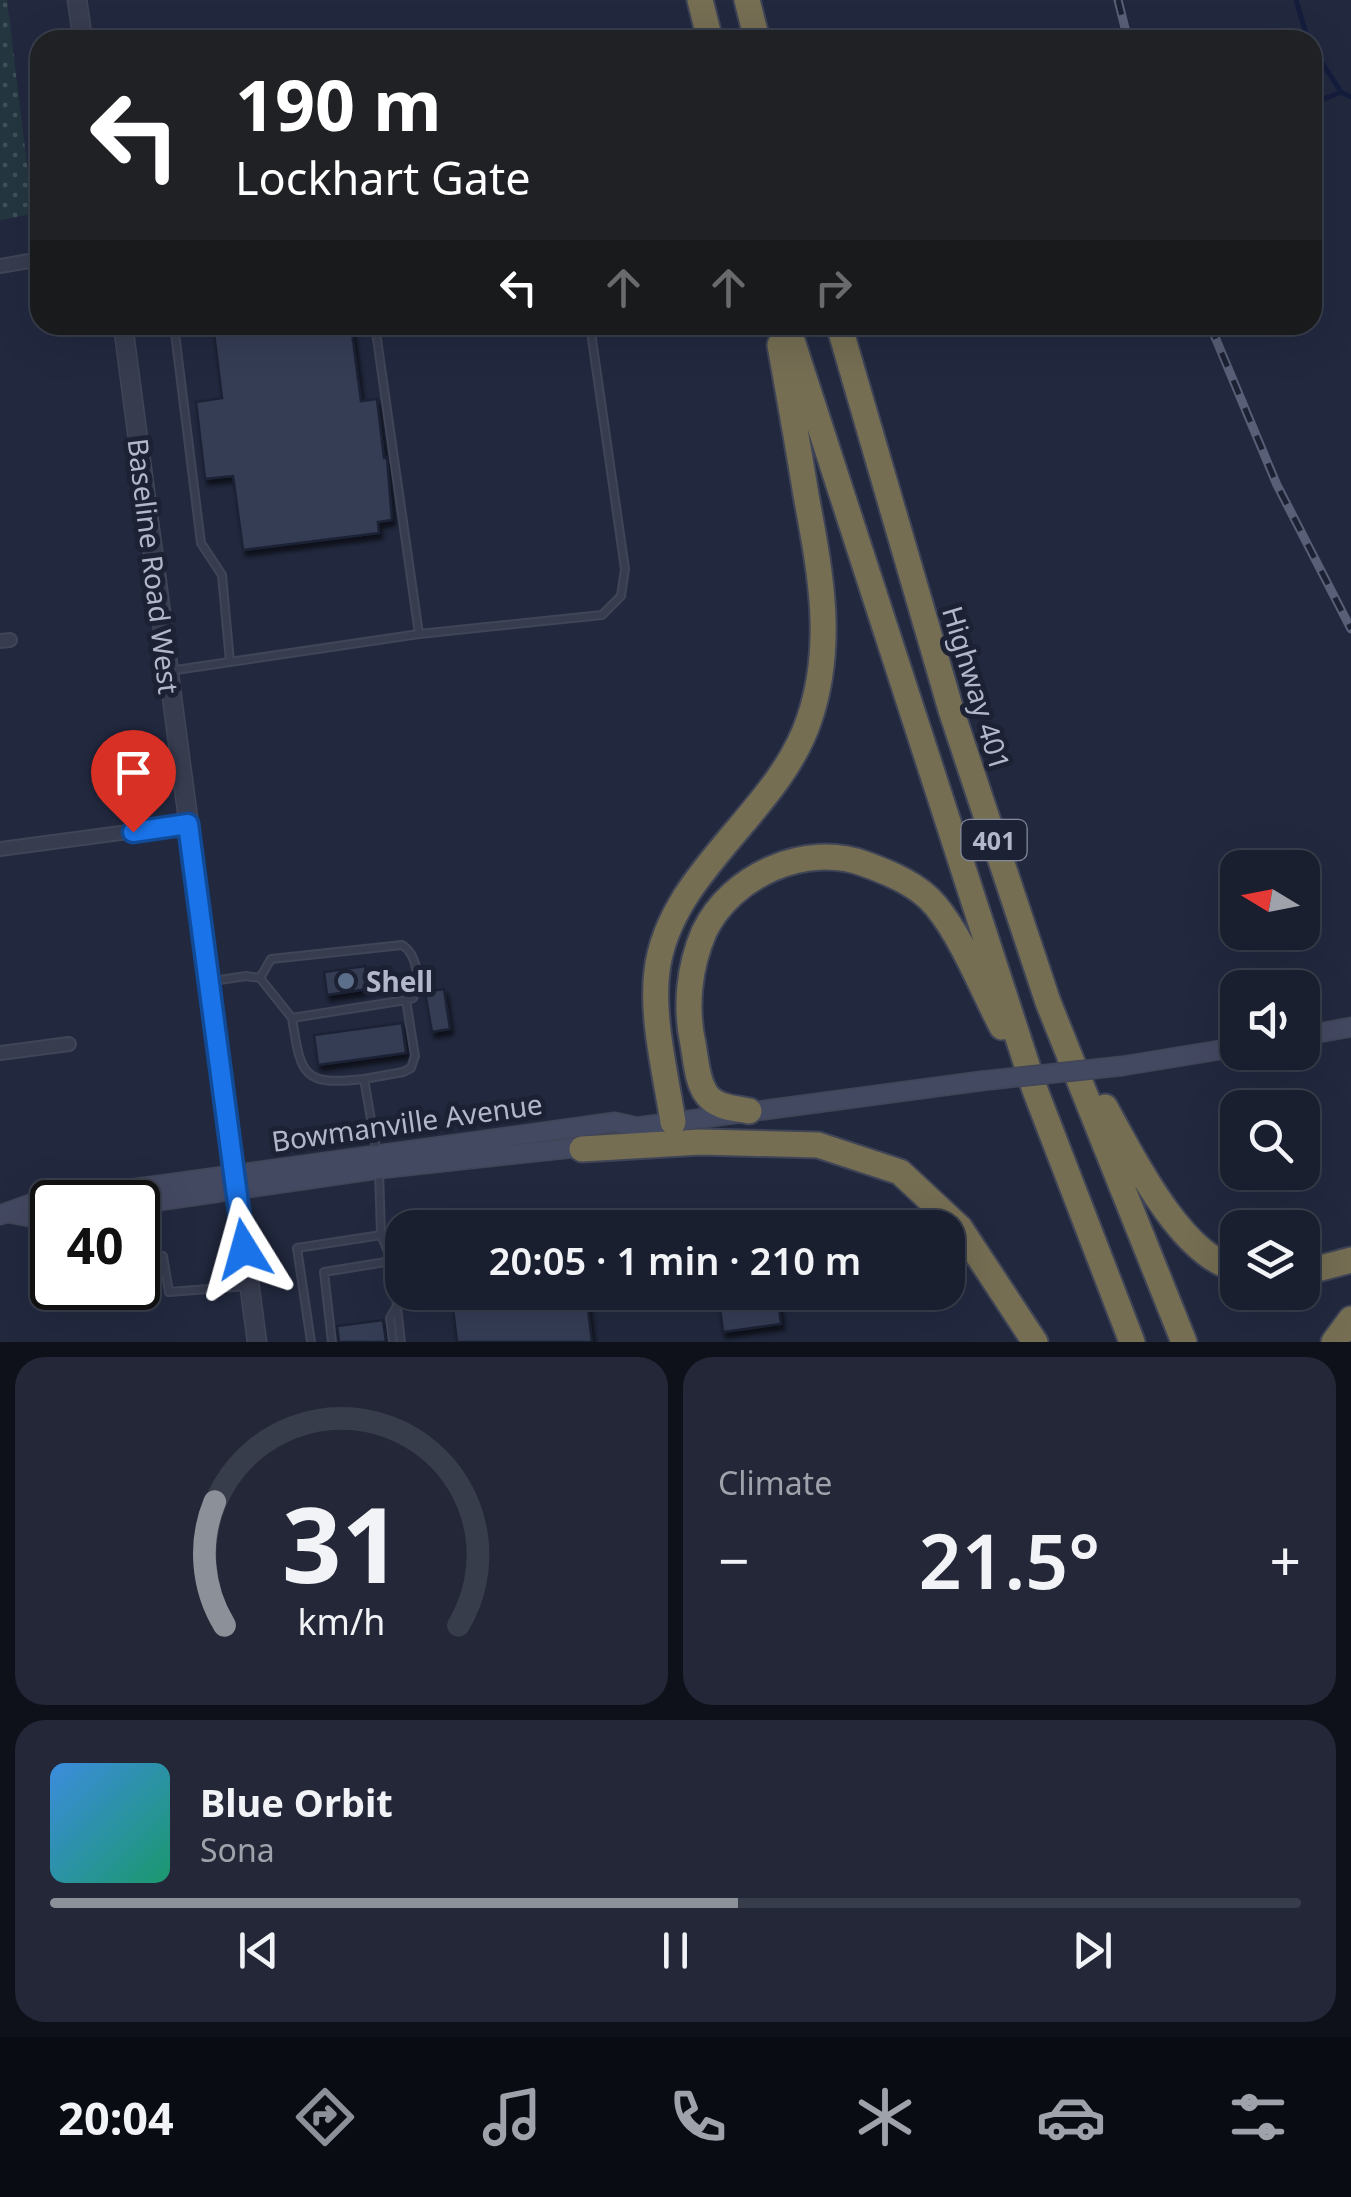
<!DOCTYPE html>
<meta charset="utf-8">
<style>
:root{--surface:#1a1f2f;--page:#232737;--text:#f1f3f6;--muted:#9fa2aa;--line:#383d4b;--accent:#8c9099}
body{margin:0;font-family:"Noto Sans",sans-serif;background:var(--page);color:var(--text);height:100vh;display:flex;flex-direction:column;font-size:38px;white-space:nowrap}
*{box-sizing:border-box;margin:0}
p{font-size:32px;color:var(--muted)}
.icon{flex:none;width:55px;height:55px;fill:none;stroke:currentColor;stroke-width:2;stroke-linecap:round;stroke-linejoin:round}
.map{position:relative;height:1342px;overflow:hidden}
.details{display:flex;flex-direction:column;gap:15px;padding:15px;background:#0e111a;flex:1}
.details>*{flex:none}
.guide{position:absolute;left:30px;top:30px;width:1292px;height:305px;border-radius:30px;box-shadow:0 10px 40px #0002,0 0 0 2px var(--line);background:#202124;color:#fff;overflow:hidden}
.needle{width:65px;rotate:280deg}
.controls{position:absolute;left:1220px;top:850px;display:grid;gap:20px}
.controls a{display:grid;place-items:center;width:100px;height:100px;border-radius:20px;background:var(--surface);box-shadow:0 10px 40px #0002,0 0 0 2px var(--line);font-size:50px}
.speed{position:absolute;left:30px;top:1180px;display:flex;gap:20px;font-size:50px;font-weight:700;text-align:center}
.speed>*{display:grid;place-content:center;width:130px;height:130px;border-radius:50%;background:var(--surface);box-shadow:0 10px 40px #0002,0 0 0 2px var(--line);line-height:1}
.speed .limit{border:5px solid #111;border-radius:15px;background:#fff;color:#111}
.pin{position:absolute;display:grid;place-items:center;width:85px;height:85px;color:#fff;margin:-102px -42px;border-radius:50% 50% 50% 0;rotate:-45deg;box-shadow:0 0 10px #0007}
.pin .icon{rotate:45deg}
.me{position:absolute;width:110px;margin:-55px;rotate:352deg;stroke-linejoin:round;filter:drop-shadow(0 0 8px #0008)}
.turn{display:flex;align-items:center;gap:35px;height:210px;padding:0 40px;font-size:45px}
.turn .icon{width:130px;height:130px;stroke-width:2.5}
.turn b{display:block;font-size:70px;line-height:85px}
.lanes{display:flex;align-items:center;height:95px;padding:0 40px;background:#0003;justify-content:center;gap:50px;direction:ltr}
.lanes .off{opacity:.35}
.big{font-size:75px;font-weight:600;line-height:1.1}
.details .widget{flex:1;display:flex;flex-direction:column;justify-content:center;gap:15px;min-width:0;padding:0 35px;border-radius:30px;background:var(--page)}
.details .dial{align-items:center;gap:0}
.dial svg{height:260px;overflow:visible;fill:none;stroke:var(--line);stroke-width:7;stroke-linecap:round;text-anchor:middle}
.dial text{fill:var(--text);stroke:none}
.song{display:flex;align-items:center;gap:30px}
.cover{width:120px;height:120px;border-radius:15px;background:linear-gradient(135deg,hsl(210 70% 55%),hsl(160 70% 35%))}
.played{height:10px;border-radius:5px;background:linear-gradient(90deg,var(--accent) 55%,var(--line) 55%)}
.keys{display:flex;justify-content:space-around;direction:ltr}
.heat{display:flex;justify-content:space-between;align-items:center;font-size:55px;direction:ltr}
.details .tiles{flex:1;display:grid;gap:15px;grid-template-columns:1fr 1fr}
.widget:last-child{grid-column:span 2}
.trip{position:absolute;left:385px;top:1210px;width:580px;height:100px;border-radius:30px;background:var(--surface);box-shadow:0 10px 40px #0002,0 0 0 2px var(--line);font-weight:600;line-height:100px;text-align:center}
.menu{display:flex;height:160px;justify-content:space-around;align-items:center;background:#0a0c13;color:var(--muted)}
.menu .icon{width:70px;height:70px}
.menu .on{color:var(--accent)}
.menu b{font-size:45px;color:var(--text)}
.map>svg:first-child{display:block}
</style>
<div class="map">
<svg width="1351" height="1342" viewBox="0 0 1351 1342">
<defs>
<pattern id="green-dots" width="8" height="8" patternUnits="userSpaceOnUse" patternTransform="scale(2.5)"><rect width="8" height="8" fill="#243740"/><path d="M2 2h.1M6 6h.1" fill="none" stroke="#41525a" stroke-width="1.8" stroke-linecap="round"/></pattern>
<filter id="shadow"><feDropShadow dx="3" dy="5.5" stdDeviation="2.5" flood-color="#0009"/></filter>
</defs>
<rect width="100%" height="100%" fill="#22293f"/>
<!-- green -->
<path fill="url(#green-dots)" d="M0,0H7L33,214L0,220Z"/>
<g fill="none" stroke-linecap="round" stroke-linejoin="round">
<!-- stream -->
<path stroke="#151d3d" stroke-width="5" d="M1296,0L1308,40
M791,30L814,40
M1312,47L1341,92L1351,97
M1312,104L1341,92"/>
</g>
<!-- building -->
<path fill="#343c55" stroke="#1e2335" stroke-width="2.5" filter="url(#shadow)" d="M213,325H351L361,401L377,399L384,458H387L392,520L378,522L379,533L243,550L233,476L205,479L196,402L222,398Z
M365,966L368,989L327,995L324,972Z
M444,989L450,1029L432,1032L425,992Z
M402,1023L406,1053L318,1065L314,1035Z
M451,1292H586L592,1342H457Z
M728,1292H777L781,1324L723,1332L718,1294Z
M383,1320L386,1342H339L337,1326Z"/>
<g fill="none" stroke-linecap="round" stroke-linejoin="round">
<!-- service casing -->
<g stroke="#404557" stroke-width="10">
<path id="service" d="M174,325L201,543L222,575L230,662
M419,634L602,615L621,596L625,569L590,325
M169,671L419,634L375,325
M260,978L271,959L402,945C417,954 422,984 413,998L406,1000
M213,981L246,976L260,978L292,1018L406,1000L415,1056L411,1068L403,1072L364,1079L377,1154
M292,1018C301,1075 302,1086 364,1079
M379,1171L381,1235L392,1261L401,1342
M138,1260L163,1256L169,1292L248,1286
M138,1277L166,1273
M311,1342L297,1248L381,1235
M332,1342L324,1272L392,1261
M393,1342L390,1318L397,1306"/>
</g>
<!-- minor casing -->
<g stroke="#404557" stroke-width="16">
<path id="minor" d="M0,266L40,259
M0,641L10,640
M0,849L188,824
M0,1053L69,1044"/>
</g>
<!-- tertiary casing -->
<g stroke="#404557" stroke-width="21">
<path id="tertiary" d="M77,0L83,40
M123,325L257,1342"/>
</g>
<!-- secondary casing -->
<g stroke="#404557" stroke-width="21">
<path id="secondary" d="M1302,1036L1351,1027
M1122,1066L1238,1047
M138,1204L379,1169L591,1146
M8,1213L40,1219L52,1217
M0,1215L36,1202L615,1122L637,1127L981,1081"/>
</g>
<!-- motorway casing -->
<g stroke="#3f4456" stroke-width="29">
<path id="motorway" d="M700,0L710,40
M747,0L757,40
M787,325L1035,1090L1132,1342
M839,325L951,710L1048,1002L1184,1342
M1105,1107C1131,1154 1181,1258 1238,1269
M749,1111C735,1108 717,1108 707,1095C697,1082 696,1060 693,1044C685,1007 689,967 704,932C731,875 806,842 865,864C890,873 919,885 936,906C963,939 982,989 1002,1027
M673,1122C666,1076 651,1017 657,971C669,872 778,813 809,720C835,644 820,571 806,495C798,445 789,395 780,345
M582,1149L700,1142L818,1145L900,1172L960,1228L1035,1342
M1302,1273L1351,1260
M1334,1342L1351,1319"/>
</g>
<!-- service -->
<use href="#service" stroke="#373c4f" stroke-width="6"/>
<!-- minor -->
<use href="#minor" stroke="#373c4f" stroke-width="12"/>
<!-- tertiary -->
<use href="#tertiary" stroke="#373c4f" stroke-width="18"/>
<!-- secondary -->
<use href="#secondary" stroke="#444962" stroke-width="18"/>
<!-- motorway -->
<use href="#motorway" stroke="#756e53" stroke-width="25"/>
<!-- rail casing -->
<g stroke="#585f76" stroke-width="9">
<path id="rail" d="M1118,0L1128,40
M1210,325L1277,485L1351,629"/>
</g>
<!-- rail -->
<use href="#rail" stroke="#1c2133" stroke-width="5" stroke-dasharray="15" stroke-linecap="butt"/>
<!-- secondary-bridge casing -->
<g stroke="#404557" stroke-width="21" stroke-linecap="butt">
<path id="secondary-bridge" d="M981,1081L1122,1066"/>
</g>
<!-- secondary-bridge -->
<use href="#secondary-bridge" stroke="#444962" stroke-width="18"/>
</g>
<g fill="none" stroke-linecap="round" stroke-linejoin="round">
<!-- route casing -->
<g stroke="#114b97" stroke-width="25">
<path id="route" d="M133,832L188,824L244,1249"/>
</g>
<!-- route -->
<use href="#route" stroke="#1a73e8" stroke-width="18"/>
</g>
<!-- markers -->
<circle fill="#5c6f8a" stroke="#1c2133" stroke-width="4" cx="346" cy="981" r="10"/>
<g text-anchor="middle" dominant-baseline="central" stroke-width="10" stroke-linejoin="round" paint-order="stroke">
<!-- shield labels -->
<rect fill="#1c2133" stroke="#858a9d" stroke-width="2.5" x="961.5" y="820" width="65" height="40" rx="8"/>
<g font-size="25" font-weight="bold" fill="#b2b7ca">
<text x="994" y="840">401</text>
</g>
<!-- street labels -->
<g font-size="28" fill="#b2b7ca" stroke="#1c2133">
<text transform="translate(154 566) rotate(83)">Baseline Road West</text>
<text transform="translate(977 688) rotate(73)">Highway 401</text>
<text transform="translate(407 1122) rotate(-8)">Bowmanville Avenue</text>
</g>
<!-- poi labels -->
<g font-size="28" font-weight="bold" fill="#b2b7ca" stroke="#1c2133" text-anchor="start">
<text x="366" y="981">Shell</text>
</g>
</g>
</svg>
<div class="controls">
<a><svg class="needle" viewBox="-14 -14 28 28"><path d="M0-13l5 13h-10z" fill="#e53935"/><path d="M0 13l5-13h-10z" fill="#9fa2aa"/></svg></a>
<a><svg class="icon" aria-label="sound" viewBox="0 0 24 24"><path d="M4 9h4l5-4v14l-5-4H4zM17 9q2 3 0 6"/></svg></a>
<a><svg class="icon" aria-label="search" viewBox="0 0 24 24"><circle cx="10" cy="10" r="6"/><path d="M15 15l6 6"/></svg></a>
<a><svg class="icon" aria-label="layers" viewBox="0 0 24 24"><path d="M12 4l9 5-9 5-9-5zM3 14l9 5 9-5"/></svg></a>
</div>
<div class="speed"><div class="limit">40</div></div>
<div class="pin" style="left:133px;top:832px;background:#d93025"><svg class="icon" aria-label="arrive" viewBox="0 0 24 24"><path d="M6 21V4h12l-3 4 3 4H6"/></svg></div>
<svg class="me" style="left:244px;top:1249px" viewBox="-20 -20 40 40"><path d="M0-17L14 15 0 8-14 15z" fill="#1a73e8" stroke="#fff" stroke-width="4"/></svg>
<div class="trip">20:05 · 1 min · 210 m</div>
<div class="guide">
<div class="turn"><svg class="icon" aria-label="left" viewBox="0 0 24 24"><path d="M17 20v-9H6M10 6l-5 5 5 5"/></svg><div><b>190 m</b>Lockhart Gate</div></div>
<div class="lanes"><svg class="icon" aria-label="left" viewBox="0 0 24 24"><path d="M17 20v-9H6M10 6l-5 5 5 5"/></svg><svg class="icon off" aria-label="ahead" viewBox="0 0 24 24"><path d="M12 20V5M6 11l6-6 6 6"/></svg><svg class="icon off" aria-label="ahead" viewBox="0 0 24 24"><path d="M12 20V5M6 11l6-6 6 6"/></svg><svg class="icon off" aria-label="right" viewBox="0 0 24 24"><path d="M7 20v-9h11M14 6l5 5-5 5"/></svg></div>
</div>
</div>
<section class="details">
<div class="tiles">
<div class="widget dial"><svg viewBox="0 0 100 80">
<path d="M14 69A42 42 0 1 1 86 69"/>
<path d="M14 69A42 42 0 0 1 11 31" stroke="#8c9099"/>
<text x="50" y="56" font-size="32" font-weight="700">31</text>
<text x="50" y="72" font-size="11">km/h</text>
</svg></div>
<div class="widget"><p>Climate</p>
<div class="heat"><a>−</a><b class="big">21.5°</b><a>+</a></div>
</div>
<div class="widget">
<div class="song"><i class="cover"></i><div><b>Blue Orbit</b><p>Sona</p></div></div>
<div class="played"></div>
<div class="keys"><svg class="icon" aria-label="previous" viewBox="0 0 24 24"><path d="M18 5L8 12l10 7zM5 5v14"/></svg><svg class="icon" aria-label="pause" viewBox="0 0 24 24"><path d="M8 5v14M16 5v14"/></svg><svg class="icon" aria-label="next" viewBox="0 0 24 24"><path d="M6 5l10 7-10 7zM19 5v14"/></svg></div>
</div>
</div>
</section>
<nav class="menu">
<b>20:04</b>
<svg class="icon on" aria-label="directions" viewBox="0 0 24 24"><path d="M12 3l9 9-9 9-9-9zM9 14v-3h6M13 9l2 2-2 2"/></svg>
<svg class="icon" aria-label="music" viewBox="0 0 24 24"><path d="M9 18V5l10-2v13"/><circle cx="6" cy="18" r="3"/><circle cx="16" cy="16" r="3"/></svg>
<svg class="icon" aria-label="phone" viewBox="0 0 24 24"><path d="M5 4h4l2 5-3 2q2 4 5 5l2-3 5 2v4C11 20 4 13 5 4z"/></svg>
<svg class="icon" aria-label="climate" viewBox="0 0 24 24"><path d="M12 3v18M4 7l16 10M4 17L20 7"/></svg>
<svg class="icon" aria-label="car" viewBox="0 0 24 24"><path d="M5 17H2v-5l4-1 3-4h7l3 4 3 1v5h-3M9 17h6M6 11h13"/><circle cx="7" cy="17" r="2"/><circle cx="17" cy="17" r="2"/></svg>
<svg class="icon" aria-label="filters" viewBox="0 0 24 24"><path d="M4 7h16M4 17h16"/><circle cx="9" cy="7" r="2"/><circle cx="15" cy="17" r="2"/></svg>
</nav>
